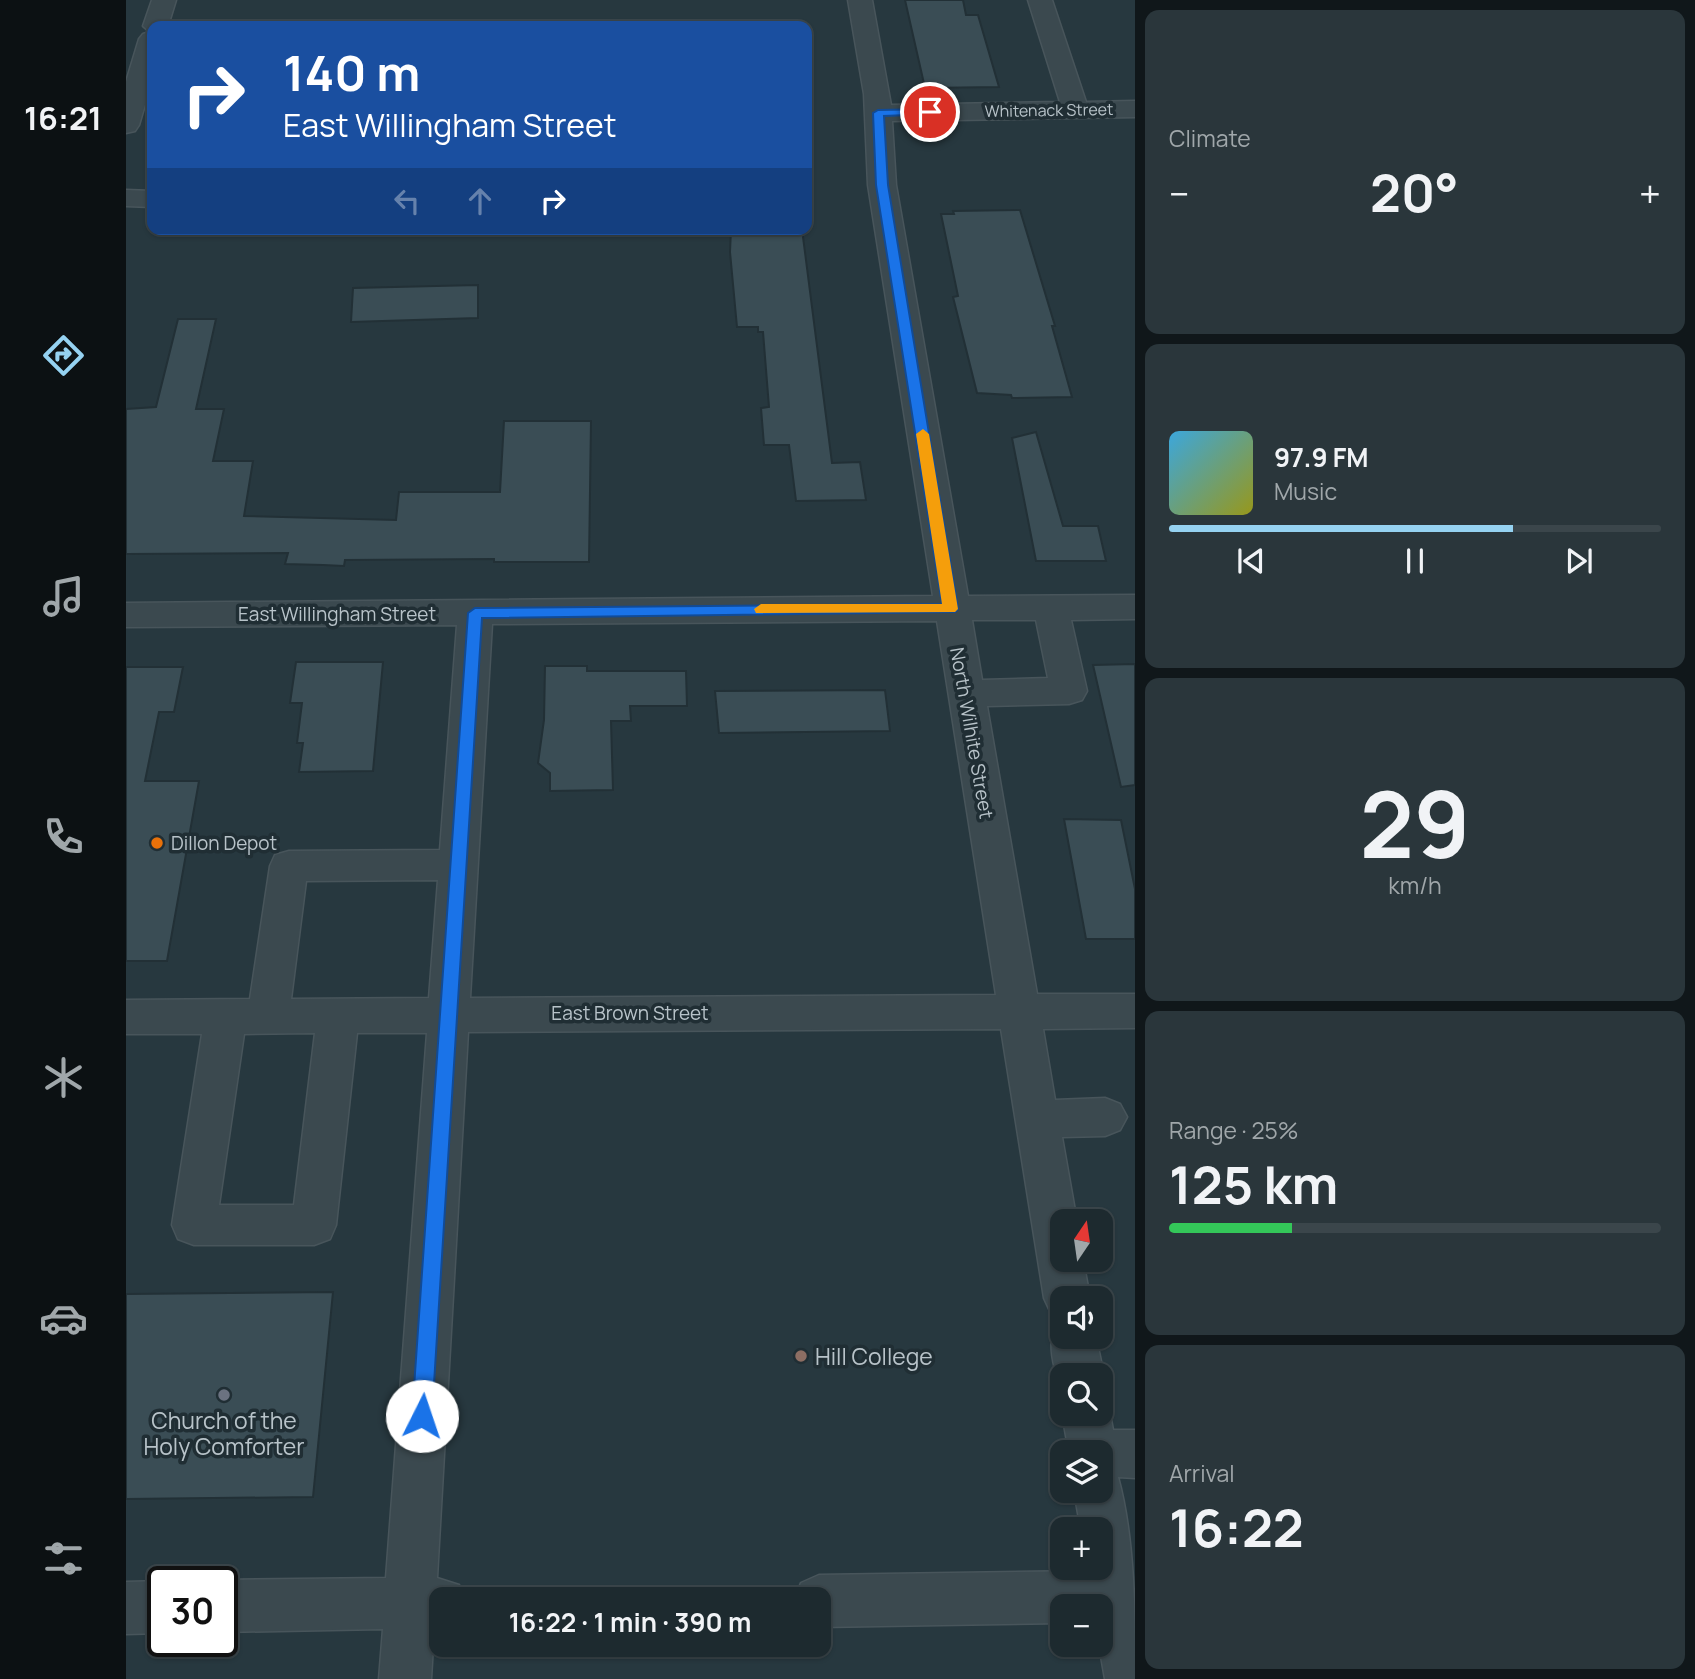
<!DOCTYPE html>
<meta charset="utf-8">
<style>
:root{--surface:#1d2a2f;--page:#2a363b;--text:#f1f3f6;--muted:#a0a7aa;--line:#3b464b;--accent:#95d2f1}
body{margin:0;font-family:Manrope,sans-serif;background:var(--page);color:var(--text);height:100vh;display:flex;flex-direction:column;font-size:26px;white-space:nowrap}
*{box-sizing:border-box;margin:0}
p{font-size:23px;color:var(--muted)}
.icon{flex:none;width:38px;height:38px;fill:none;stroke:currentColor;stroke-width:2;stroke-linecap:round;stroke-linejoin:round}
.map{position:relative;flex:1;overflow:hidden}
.side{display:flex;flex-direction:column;gap:10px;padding:10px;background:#10171a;width:560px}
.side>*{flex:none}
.banner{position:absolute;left:21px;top:21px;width:665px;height:214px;border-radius:14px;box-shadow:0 2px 5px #0004,0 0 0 2px var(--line);background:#1a4fa0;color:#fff;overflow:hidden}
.needle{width:46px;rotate:13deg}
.controls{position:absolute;left:924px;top:1209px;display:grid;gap:14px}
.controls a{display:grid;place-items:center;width:63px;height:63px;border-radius:14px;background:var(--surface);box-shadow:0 2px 5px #0004,0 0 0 2px var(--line);font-size:35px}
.speed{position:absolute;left:21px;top:1566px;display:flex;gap:14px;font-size:35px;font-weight:700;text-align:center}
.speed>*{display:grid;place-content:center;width:91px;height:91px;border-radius:50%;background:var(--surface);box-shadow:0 2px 5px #0004,0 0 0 2px var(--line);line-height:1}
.speed .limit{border:4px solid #111;border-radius:10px;background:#fff;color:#111}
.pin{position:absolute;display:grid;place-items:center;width:60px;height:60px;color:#fff;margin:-30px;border:4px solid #fff;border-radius:50%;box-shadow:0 2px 7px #0007}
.me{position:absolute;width:77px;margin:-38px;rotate:4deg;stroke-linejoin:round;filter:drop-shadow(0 0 5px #0008)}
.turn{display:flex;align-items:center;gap:24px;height:147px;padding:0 21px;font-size:32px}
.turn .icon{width:91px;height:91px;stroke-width:2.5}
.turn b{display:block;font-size:49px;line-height:60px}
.lanes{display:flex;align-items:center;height:66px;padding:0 21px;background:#0003;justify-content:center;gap:35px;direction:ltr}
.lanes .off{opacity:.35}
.big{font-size:52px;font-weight:700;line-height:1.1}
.side .widget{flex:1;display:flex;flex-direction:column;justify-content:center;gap:10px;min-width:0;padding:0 24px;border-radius:14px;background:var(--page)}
.side .dial{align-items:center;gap:0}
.dial b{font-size:91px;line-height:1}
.song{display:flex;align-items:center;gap:21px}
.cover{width:84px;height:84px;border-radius:10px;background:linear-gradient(135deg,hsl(200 70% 55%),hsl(60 70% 35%))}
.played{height:7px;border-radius:4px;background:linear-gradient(90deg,var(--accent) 70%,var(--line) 70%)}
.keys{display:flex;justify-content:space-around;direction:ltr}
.heat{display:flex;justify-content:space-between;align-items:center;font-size:38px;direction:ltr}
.charge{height:10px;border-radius:5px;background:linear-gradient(90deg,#34c759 25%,var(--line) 0)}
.trip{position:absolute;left:303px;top:1587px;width:402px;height:70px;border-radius:14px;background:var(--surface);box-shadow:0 2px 5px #0004,0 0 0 2px var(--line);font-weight:700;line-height:70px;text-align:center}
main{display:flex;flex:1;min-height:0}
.tabs{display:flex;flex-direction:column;width:126px;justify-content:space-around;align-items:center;background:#0c1113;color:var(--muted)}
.tabs .icon{width:49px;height:49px}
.tabs .selected{color:var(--accent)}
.tabs b{font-size:32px;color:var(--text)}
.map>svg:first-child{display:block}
</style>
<main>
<nav class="tabs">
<b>16:21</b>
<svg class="icon selected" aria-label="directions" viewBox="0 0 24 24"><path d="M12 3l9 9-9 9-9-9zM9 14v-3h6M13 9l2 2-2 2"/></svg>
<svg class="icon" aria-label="music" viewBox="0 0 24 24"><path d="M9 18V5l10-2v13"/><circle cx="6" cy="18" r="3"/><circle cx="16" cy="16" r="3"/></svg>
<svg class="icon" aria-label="phone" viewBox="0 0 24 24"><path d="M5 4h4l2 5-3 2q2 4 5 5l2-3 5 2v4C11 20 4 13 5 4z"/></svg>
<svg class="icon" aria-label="climate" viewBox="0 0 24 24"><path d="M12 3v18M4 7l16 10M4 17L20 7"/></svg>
<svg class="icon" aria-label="car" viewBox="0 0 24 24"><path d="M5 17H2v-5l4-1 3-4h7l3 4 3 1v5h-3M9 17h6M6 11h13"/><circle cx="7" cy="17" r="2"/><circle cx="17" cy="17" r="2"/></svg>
<svg class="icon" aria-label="filters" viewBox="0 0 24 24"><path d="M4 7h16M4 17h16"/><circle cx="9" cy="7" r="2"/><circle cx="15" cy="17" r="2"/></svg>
</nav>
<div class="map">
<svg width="1009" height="1679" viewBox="0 0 1009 1679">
<rect width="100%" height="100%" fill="#27383f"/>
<!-- building -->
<path fill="#3a4d55" stroke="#223036" stroke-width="2" d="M779,0H837L840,15H852L873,87L799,88Z
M894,210L929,326H926L946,397L886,398L885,395L851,393L827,297L832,296L815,214H828L827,211Z
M605,229H676L706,463L734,462L740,500L670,501L663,445H638L635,408L643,407L637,332H632V327H611L604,252Z
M352,285V318L225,322L227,288Z
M52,319H90L70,409H98L87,461H127L118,516L270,520L273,492H374L378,421H465L463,562H368V559L219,560L218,566L197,565L159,564L162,553L0,554V409L30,407Z
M910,432L937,526H972L980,561H910L886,438Z
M170,662H257L247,771L173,772L177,743H171L176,703H164Z
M1009,664V785L995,787L967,665Z
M419,666H461V671H560L561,706H504L505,721H485L487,790L424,791V773L412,763L418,720Z
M0,667H57L48,712H33L19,781H73L41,961H0Z
M759,690L764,731L593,733L589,691Z
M938,819L995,820L1009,889V939H960Z
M207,1292L187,1497L0,1499V1294Z"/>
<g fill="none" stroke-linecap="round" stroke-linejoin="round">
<!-- minor casing -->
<g stroke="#48555b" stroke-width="3">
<path id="minor" d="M26,0H50L42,26H26V81L13,125L9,131L0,133V82L13,39L17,34L24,32L17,26Z
M722,0H746L765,105L934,102L902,0H926L960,102L1009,101V117L766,121L770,185L842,596L1009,595V619L945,620L961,691L956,700L943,704L861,706L911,994H1009V1028L917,1029L929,1100L979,1098L994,1104L1001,1117L994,1130L979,1136L936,1137L951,1222H936V1260H957L964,1298H936V1318L925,1313L918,1298L875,1029L342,1032L311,1578L333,1585L339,1600H315V1629H308L305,1679H253L257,1629L96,1632V1582H92L96,1580L260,1578L301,1033H231L210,1225L204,1239L188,1245H68L52,1239L46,1225L76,1034H0V1000L124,999L144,866L149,855L163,851L314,850L331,625L0,627V603L807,596L742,185L738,94ZM846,620H910L922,678L856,680ZM811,621L870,995L344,998L366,624ZM312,880L303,998L165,999L180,881ZM189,1033L168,1205H93L118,1034Z
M0,190L26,191V207L0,206Z
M936,1319V1337H970L978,1376L975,1383V1376H936V1390C927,1367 921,1344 930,1321Z
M975,1397L984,1414L987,1430H1009V1478L992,1477C1009,1539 1009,1614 1009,1679H979L973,1645L975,1606H936V1623L693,1627V1600H668L675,1583L693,1575L961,1571V1568H975V1530H955L948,1491H975V1452H943L936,1414H975Z
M37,1581V1633L0,1634V1582Z"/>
</g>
<!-- minor -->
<use href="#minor" fill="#3b494f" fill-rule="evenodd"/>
</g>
<!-- route -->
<path fill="#1a73e8" stroke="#114b97" stroke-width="2" d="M804,109L808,110V114L758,116L762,185L832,609L829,612L356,618L306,1416L303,1423L296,1426L289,1423L286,1416L342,613L349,608L816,604L750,185L747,113L752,110Z"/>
<!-- slow -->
<path fill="#f59e0b" d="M797,429L803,434L832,609L829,612L630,613L628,609L635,604H816L790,434Z"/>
<!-- markers -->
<circle fill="#e8710a" stroke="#202e34" stroke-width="2.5" cx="31" cy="843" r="7"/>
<circle fill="#8d6e63" stroke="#202e34" stroke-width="2.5" cx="675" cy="1356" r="7"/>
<circle fill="#6b7280" stroke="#202e34" stroke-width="2.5" cx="98" cy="1395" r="7"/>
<g text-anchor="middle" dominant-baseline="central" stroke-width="7" stroke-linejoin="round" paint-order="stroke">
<!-- far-street labels -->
<g font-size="16" fill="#b8c3c9" stroke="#202e34">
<text transform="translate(923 110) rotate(-1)">Whitenack Street</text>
</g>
<!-- street labels -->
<g font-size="19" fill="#b8c3c9" stroke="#202e34">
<text x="211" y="614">East Willingham Street</text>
<text transform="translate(846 733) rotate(80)">North Wilhite Street</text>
<text x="504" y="1013">East Brown Street</text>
</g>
<!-- poi labels -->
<g font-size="19" fill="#b8c3c9" stroke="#202e34" text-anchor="start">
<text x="45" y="843">Dillon Depot</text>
</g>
<!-- near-poi labels -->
<g font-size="23" fill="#b8c3c9" stroke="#202e34" text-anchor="start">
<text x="689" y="1356">Hill College</text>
<text x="98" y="1420" text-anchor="middle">Church of the<tspan x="98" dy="26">Holy Comforter</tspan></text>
</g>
</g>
</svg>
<div class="controls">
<a><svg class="needle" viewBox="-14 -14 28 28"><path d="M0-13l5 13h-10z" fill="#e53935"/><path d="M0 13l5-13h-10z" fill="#a0a7aa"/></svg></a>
<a><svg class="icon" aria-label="sound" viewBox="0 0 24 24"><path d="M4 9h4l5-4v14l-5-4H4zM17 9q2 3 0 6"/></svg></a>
<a><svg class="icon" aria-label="search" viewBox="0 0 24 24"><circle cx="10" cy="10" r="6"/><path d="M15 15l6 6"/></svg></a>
<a><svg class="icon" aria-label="layers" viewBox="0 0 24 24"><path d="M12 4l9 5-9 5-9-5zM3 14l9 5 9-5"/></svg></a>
<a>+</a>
<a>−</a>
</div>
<div class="speed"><div class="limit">30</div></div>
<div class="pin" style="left:804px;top:112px;background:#d93025"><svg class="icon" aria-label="arrive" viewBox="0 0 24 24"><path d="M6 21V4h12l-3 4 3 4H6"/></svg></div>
<svg class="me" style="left:296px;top:1416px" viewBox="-20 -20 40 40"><circle r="19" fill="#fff"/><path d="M0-13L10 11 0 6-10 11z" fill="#1a73e8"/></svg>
<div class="trip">16:22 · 1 min · 390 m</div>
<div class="banner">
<div class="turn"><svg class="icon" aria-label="right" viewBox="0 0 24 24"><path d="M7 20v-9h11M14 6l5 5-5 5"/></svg><div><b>140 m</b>East Willingham Street</div></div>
<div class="lanes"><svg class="icon off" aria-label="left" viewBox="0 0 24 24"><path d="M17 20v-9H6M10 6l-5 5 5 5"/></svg><svg class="icon off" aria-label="ahead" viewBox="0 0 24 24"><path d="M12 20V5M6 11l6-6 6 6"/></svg><svg class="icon" aria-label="right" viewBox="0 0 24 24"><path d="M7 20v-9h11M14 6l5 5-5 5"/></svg></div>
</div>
</div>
<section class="side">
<div class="widget"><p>Climate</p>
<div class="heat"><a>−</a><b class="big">20°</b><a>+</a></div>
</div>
<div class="widget">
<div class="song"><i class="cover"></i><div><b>97.9 FM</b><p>Music</p></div></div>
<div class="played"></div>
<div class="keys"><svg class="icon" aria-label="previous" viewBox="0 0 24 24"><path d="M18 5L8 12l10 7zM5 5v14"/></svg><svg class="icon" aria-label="pause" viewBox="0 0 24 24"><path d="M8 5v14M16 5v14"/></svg><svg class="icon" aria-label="next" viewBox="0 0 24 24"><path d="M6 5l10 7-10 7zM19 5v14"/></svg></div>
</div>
<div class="widget dial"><b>29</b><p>km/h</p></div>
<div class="widget"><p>Range · 25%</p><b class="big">125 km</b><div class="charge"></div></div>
<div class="widget"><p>Arrival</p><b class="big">16:22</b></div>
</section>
</main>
